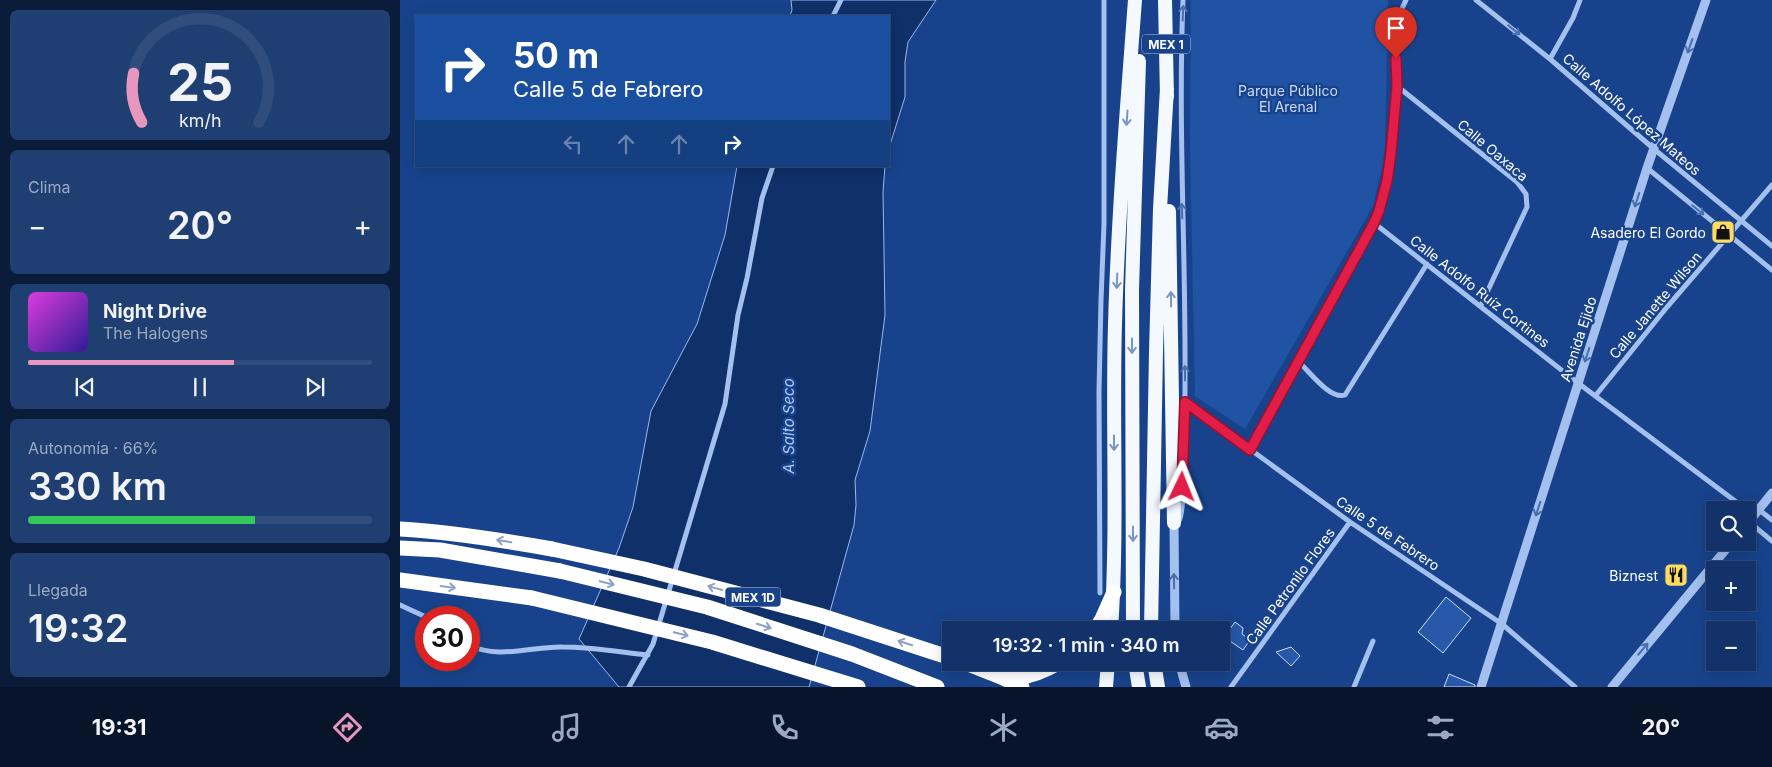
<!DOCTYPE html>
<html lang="es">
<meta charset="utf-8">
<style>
:root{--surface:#123269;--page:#1f3e71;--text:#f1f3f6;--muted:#9caac0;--line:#314d7d;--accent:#e797bd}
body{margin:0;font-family:Inter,sans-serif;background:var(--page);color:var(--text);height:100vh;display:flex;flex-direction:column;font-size:19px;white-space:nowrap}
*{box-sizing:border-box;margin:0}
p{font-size:16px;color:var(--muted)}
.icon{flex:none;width:28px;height:28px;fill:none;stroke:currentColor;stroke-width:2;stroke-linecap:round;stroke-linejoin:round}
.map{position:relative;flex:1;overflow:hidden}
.side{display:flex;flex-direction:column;gap:10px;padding:10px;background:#0a1c3a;width:400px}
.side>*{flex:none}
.guide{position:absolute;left:15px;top:15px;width:475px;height:152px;border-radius:0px;box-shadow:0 2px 12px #0003,0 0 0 1px var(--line);background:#1a4fa0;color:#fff;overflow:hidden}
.fabs{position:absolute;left:1306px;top:501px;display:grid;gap:10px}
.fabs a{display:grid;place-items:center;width:50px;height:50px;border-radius:0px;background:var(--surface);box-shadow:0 2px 12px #0003,0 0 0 1px var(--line);font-size:25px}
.speed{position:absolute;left:15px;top:606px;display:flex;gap:10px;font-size:25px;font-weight:700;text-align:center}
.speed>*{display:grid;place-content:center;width:65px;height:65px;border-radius:50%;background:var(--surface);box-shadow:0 2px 12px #0003,0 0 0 1px var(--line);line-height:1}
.speed .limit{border:8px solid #d22;background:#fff;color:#111}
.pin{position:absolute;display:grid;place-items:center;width:42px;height:42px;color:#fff;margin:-51px -21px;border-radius:50% 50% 50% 0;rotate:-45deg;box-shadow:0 0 5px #0007}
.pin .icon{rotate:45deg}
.me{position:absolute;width:55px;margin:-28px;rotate:2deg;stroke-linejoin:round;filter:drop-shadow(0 0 4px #0008)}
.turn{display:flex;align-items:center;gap:18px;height:105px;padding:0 15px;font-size:22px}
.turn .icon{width:65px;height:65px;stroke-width:2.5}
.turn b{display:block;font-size:35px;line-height:42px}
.lanes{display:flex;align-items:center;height:48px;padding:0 15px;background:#0003;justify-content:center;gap:25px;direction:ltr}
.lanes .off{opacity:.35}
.big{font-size:38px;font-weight:600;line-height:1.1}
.side .tile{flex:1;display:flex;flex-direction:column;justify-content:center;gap:8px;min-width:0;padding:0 18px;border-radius:8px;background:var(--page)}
.side .dial{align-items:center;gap:0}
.dial svg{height:130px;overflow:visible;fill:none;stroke:var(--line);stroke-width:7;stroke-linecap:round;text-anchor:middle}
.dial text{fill:var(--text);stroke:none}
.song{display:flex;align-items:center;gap:15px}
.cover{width:60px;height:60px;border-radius:8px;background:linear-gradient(135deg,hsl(300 70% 55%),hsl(250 70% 35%))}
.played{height:5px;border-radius:2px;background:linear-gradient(90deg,var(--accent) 60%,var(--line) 60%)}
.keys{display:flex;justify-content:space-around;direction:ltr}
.heat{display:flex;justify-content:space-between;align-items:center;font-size:28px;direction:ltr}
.charge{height:8px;border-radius:4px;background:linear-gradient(90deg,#34c759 66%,var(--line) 0)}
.trip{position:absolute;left:542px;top:621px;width:288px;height:50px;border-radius:0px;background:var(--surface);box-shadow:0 2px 12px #0003,0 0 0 1px var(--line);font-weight:600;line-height:50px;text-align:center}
.tabs{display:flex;height:80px;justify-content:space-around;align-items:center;background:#07142a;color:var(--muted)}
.tabs .icon{width:35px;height:35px}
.tabs .active{color:var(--accent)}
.tabs b{font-size:22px;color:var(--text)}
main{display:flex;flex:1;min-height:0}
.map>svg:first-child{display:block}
</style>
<main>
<section class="side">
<div class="tile dial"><svg viewBox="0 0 100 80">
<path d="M14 69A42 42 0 1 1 86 69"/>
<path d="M14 69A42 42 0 0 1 9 39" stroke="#e797bd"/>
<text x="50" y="56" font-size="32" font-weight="700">25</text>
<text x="50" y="72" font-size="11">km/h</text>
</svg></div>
<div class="tile"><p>Clima</p>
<div class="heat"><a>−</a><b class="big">20°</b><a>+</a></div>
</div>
<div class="tile">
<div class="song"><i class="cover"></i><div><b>Night Drive</b><p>The Halogens</p></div></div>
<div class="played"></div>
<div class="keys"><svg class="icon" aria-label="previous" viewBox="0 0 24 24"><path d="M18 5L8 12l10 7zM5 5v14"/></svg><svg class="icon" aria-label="pause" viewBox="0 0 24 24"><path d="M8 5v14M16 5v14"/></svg><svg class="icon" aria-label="next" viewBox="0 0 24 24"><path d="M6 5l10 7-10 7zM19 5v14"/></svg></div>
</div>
<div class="tile"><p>Autonomía · 66%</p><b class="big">330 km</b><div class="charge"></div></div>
<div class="tile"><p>Llegada</p><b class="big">19:32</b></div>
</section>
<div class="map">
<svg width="1372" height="687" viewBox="0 0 1372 687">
<rect width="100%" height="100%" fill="#18438c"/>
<!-- green -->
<path fill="#2153a5" d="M791,0H988L985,145L983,163L973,206L845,429L795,396L790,145Z"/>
<!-- water -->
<path fill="#103069" stroke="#96b9f0" d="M391,0H536L508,42L505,62V97L489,148V16H390L392,10Z
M337,166H485L483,192L485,315L470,431L455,480L456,505L454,525L409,687H219L179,639L219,548L233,507L251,411L297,324L325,235Z"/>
<!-- building -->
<path fill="#2758aa" stroke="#c9dcfa" d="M1046,597L1071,618L1043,653L1018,632Z
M835,622L843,628L842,634L850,640L843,650L824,637Z
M891,647L900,656L891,666L876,652Z
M1049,674L1075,685V687H1044Z"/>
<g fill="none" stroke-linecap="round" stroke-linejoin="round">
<!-- minor -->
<path stroke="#a3c0ee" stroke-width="5" d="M1076,0L1150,59L1254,149L1372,246
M433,16L441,0
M1150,59L1173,18L1180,0
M997,86L1117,182L1126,194L1127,207L1081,305
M1247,168L1372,270
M974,223L1178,383L1339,504L1358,509L1372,520
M898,361C909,371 930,400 945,395L1027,264
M1196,395L1267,307L1372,185
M785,402L950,522L1102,624L1175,687
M851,449L974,223C990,180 995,132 997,87C998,57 991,28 1006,0
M779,521C785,509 783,462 784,446C789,297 777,149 783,0
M1348,521L1372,541
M700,593L699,392L701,300L704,224V0
M0,605L28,618
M69,645C99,660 131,646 163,647C191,647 220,652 248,655
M229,687L253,644L325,404L338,315L347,278L362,198L373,166
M831,687L950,522
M954,687L973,641"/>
<!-- tertiary -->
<path stroke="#a3c0ee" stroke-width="9" d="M774,523L775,630
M1348,523L1372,493
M779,662L786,687
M1081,687L1247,168L1306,0
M1212,687L1332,542"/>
<!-- trunk -->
<path stroke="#f4f8ff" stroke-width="14" d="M765,0L767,97
M769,211L774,523
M711,630C718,528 712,426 715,324C718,216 727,108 735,0
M733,630L732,290L739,61
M751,630L756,352L760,209L767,88
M735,662L739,687
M754,662L758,687
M706,687L708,662"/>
<!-- motorway -->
<path stroke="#fff" stroke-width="15" d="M0,529C51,532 101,540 152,549
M0,548L40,550L160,571
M0,580L132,598
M695,630L702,619L714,592
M563,662L601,677L622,687
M604,678C624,680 643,672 660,662"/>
<!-- motorway-bridge -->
<path stroke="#fff" stroke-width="15" d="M152,549L244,569L419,615L551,658
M160,571L307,607L452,654L537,687
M132,598L312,642L458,687"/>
</g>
<!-- one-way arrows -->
<defs><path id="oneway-shaft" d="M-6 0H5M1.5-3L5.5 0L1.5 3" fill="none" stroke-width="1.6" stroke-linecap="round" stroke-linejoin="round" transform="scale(1.25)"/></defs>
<g stroke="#496fae">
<use href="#oneway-shaft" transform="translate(783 13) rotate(-88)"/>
<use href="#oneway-shaft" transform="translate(1114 30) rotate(39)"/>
<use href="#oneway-shaft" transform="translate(1290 46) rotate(109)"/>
<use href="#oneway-shaft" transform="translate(1237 200) rotate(108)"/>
<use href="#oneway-shaft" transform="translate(1298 210) rotate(39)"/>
<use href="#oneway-shaft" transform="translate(782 211) rotate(-92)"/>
<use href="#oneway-shaft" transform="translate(1187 355) rotate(108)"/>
<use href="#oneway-shaft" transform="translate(785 373) rotate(-90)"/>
<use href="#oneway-shaft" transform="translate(1138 509) rotate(108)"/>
<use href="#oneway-shaft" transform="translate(774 581) rotate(-91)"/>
<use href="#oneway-shaft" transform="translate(1243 649) rotate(-50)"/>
</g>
<g stroke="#7b94c0">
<use href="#oneway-shaft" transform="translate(727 118) rotate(94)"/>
<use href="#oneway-shaft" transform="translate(717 281) rotate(92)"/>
<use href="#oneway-shaft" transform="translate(771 299) rotate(-91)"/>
<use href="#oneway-shaft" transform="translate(732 346) rotate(90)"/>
<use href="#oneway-shaft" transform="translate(714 443) rotate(90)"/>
<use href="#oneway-shaft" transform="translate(733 534) rotate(90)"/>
</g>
<g stroke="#8ca1c6">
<use href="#oneway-shaft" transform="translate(104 541) rotate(-170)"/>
<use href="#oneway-shaft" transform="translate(207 583) rotate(13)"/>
<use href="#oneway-shaft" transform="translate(48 587) rotate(8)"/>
<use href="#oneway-shaft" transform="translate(315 588) rotate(-165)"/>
<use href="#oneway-shaft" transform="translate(364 626) rotate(18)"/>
<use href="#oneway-shaft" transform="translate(281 634) rotate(14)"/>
<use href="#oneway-shaft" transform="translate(505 643) rotate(-162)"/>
</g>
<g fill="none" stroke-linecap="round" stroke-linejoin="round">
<!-- route casing -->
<g stroke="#92132f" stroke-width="12">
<path id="route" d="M782,487L785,402L850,450L974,223L979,211L987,181L991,153L997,86L996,58"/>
</g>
<!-- route -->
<use href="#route" stroke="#e11d48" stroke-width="9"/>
</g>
<!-- icons -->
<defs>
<g id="shop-square" transform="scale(1.25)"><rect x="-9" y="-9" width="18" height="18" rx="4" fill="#ffdc60" stroke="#18438c"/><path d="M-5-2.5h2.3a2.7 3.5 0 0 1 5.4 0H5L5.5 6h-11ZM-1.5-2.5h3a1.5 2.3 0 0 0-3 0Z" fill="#111"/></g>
<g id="restaurant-square" transform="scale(1.25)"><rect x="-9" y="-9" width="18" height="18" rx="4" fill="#ffdc60" stroke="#18438c"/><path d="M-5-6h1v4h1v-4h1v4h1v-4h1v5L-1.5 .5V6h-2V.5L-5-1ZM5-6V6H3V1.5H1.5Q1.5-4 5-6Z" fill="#111"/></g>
</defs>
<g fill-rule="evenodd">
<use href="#shop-square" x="1323" y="232"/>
<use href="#restaurant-square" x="1276" y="575"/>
</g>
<g text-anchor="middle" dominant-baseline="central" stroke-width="5" stroke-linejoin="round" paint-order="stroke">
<!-- shield labels -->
<g fill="#18438c" stroke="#bac7dc" stroke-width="1">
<rect x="742" y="34.5" width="48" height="19" rx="4"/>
<rect x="325.5" y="587.5" width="55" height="19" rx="4"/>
</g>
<g font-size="12" font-weight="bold" fill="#fff">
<text x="766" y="44">MEX 1</text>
<text x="353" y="597">MEX 1D</text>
</g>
<!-- park labels -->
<g font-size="14" fill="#c9dcfa" stroke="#18438c">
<text x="888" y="90">Parque Público<tspan x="888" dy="16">El Arenal</tspan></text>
</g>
<!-- street labels -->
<g font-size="14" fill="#fff" stroke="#18438c">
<text transform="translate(1232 114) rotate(41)">Calle Adolfo López Mateos</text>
<text transform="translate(1093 150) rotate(40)">Calle Oaxaca</text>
<text transform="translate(1080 291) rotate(38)">Calle Adolfo Ruíz Cortines</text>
<text transform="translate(1255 305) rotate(-50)">Calle Janette Wilson</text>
<text transform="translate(1178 339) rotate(-72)">Avenida Ejido</text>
<text transform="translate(988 533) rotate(34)">Calle 5 de Febrero</text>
<text transform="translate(890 586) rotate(-54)">Calle Petronilo Flores</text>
</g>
<!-- poi labels -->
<g font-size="14" fill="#fff" stroke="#18438c" text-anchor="end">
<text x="1306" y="232">Asadero El Gordo</text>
<text x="1258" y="575">Biznest</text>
</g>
<!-- water labels -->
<g font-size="15" font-style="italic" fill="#afcaf5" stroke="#18438c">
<text transform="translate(388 426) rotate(-90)">A. Salto Seco</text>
</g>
</g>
</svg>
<div class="fabs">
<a><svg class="icon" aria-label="search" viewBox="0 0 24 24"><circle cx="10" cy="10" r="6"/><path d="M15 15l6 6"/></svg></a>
<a>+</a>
<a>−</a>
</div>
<div class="speed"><div class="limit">30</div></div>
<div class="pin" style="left:996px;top:58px;background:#d93025"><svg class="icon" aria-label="arrive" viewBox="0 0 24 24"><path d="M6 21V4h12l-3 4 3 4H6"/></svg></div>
<svg class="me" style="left:782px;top:487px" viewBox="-20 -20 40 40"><path d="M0-17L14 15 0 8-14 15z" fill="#e11d48" stroke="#fff" stroke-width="4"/></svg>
<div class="trip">19:32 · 1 min · 340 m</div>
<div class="guide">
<div class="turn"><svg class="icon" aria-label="right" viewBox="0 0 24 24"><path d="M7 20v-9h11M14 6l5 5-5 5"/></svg><div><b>50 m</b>Calle 5 de Febrero</div></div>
<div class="lanes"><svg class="icon off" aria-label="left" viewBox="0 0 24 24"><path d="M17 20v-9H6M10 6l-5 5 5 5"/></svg><svg class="icon off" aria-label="ahead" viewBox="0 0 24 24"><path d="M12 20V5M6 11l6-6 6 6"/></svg><svg class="icon off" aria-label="ahead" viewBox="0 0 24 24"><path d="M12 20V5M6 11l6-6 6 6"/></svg><svg class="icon" aria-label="right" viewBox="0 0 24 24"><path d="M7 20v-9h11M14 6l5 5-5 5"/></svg></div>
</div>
</div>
</main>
<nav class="tabs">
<b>19:31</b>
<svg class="icon active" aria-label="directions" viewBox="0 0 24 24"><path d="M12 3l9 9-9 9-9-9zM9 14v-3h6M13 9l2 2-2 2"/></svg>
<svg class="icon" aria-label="music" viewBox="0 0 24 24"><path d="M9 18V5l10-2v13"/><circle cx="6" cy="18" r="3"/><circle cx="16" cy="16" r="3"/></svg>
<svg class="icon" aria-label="phone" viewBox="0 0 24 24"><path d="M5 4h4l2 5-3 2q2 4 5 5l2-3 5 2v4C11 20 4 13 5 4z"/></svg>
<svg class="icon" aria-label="climate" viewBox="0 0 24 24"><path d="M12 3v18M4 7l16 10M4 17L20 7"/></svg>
<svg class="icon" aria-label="car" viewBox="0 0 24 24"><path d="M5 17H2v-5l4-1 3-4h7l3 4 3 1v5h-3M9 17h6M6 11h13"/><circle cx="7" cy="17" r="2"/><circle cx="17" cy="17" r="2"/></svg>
<svg class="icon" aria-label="filters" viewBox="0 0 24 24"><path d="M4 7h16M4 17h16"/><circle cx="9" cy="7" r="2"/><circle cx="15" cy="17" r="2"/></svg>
<b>20°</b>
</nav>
